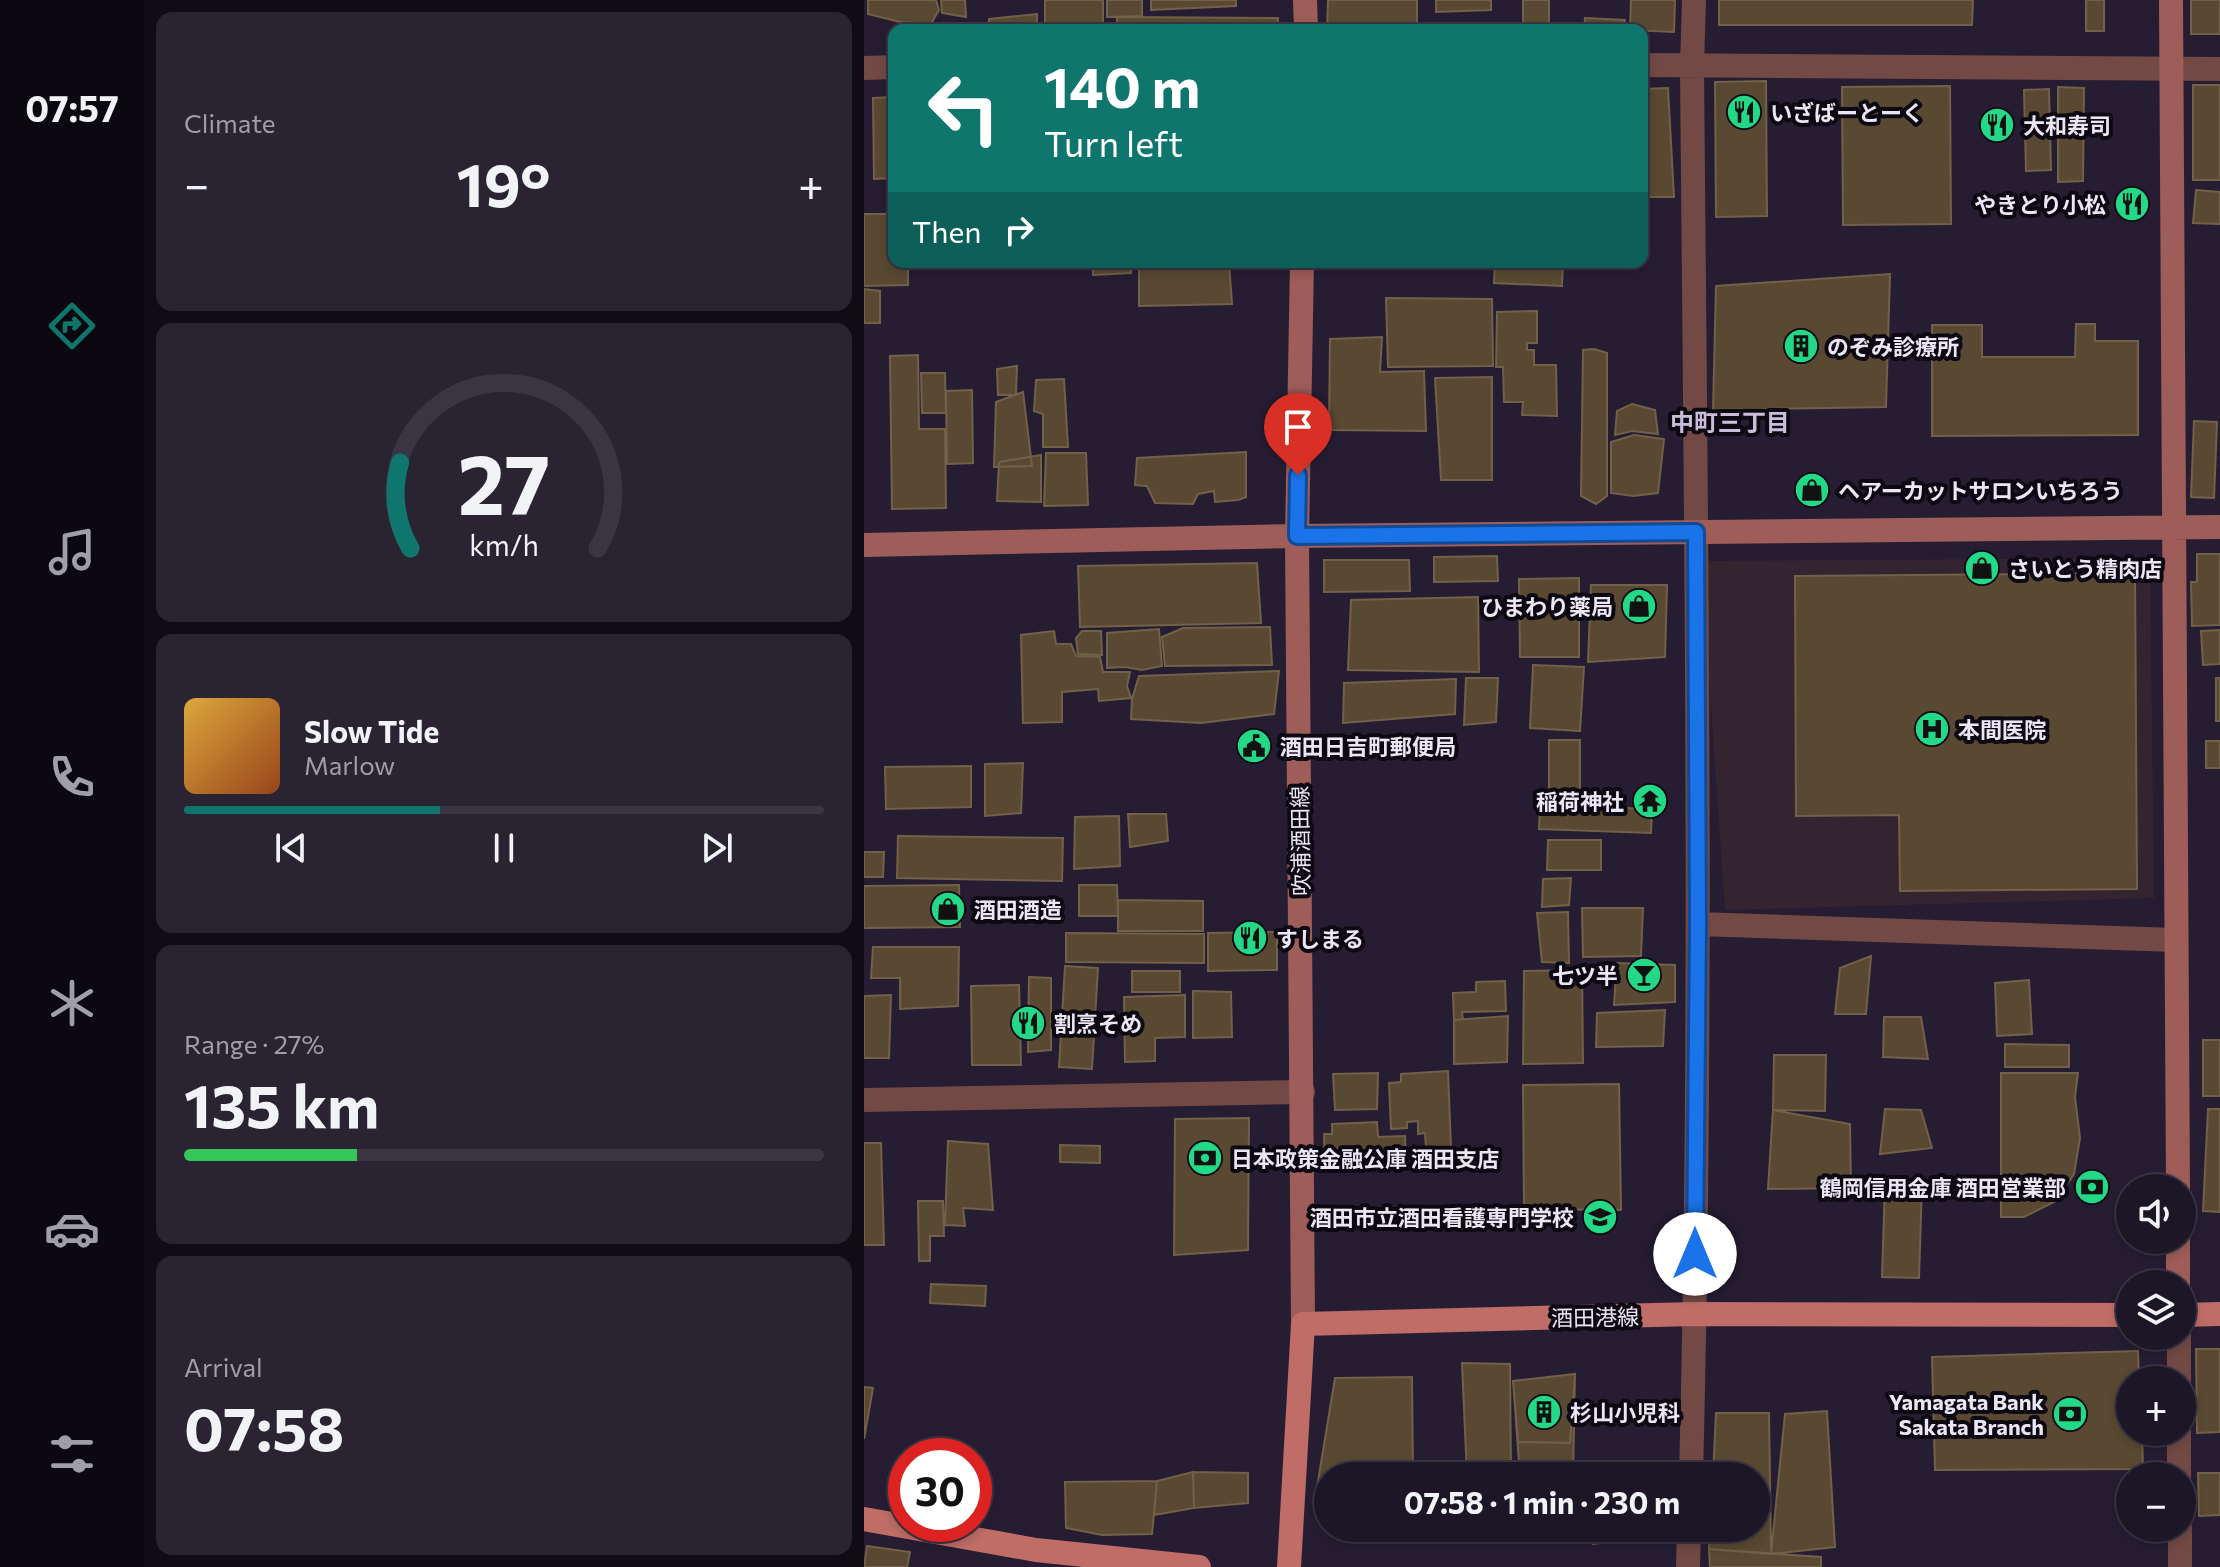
<!DOCTYPE html>
<meta charset="utf-8">
<style>
:root{--surface:#1c1626;--page:#292332;--text:#f1f3f6;--muted:#a09fa7;--line:#3a3543;--accent:#0f766e}
body{margin:0;font-family:Commissioner,"Noto Sans JP",sans-serif;background:var(--page);color:var(--text);height:100vh;display:flex;flex-direction:column;font-size:30px;white-space:nowrap}
*{box-sizing:border-box;margin:0}
p{font-size:26px;color:var(--muted)}
.icon{flex:none;width:44px;height:44px;fill:none;stroke:currentColor;stroke-width:2;stroke-linecap:round;stroke-linejoin:round}
.map{position:relative;flex:1;overflow:hidden}
.drawer{display:flex;flex-direction:column;gap:12px;padding:12px;background:#0f0c15;width:720px}
.drawer>*{flex:none}
.top-card{position:absolute;left:24px;top:24px;width:760px;height:244px;border-radius:16px;box-shadow:0 4px 12px #0003,0 0 0 2px var(--line);background:#0f766e;color:#fff;overflow:hidden}
.tools{position:absolute;left:1252px;top:1174px;display:grid;gap:16px}
.tools a{display:grid;place-items:center;width:80px;height:80px;border-radius:50%;background:var(--surface);box-shadow:0 4px 12px #0003,0 0 0 2px var(--line);font-size:40px}
.speed{position:absolute;left:24px;top:1438px;display:flex;gap:16px;font-size:40px;font-weight:700;text-align:center}
.speed>*{display:grid;place-content:center;width:104px;height:104px;border-radius:50%;background:var(--surface);box-shadow:0 4px 12px #0003,0 0 0 2px var(--line);line-height:1}
.speed .limit{border:12px solid #d22;background:#fff;color:#111}
.pin{position:absolute;display:grid;place-items:center;width:68px;height:68px;color:#fff;margin:-82px -34px;border-radius:50% 50% 50% 0;rotate:-45deg;box-shadow:0 0 8px #0007}
.pin .icon{rotate:45deg}
.me{position:absolute;width:88px;margin:-44px;rotate:0deg;stroke-linejoin:round;filter:drop-shadow(0 0 6px #0008)}
.turn{display:flex;align-items:center;gap:28px;height:168px;padding:0 24px;font-size:36px}
.turn .icon{width:104px;height:104px;stroke-width:2.5}
.turn b{display:block;font-size:56px;line-height:68px}
.then{display:flex;align-items:center;height:76px;padding:0 24px;background:#0003;gap:16px;font-size:30px}
.big{font-size:60px;font-weight:700;line-height:1.1}
.drawer .widget{flex:1;display:flex;flex-direction:column;justify-content:center;gap:12px;min-width:0;padding:0 28px;border-radius:16px;background:var(--page)}
.drawer .dial{align-items:center;gap:0}
.dial svg{height:208px;overflow:visible;fill:none;stroke:var(--line);stroke-width:7;stroke-linecap:round;text-anchor:middle}
.dial text{fill:var(--text);stroke:none}
.song{display:flex;align-items:center;gap:24px}
.cover{width:96px;height:96px;border-radius:12px;background:linear-gradient(135deg,hsl(40 70% 55%),hsl(20 70% 35%))}
.played{height:8px;border-radius:4px;background:linear-gradient(90deg,var(--accent) 40%,var(--line) 40%)}
.keys{display:flex;justify-content:space-around;direction:ltr}
.heat{display:flex;justify-content:space-between;align-items:center;font-size:44px;direction:ltr}
.charge{height:12px;border-radius:6px;background:linear-gradient(90deg,#34c759 27%,var(--line) 0)}
.trip{position:absolute;left:450px;top:1462px;width:456px;height:80px;border-radius:40px;background:var(--surface);box-shadow:0 4px 12px #0003,0 0 0 2px var(--line);font-weight:700;line-height:80px;text-align:center}
main{display:flex;flex:1;min-height:0}
.menu{display:flex;flex-direction:column;width:144px;justify-content:space-around;align-items:center;background:#0b090f;color:var(--muted)}
.menu .icon{width:56px;height:56px}
.menu .on{color:var(--accent)}
.menu b{font-size:36px;color:var(--text)}
.map>svg:first-child{display:block}
</style>
<main>
<nav class="menu">
<b>07:57</b>
<svg class="icon on" aria-label="directions" viewBox="0 0 24 24"><path d="M12 3l9 9-9 9-9-9zM9 14v-3h6M13 9l2 2-2 2"/></svg>
<svg class="icon" aria-label="music" viewBox="0 0 24 24"><path d="M9 18V5l10-2v13"/><circle cx="6" cy="18" r="3"/><circle cx="16" cy="16" r="3"/></svg>
<svg class="icon" aria-label="phone" viewBox="0 0 24 24"><path d="M5 4h4l2 5-3 2q2 4 5 5l2-3 5 2v4C11 20 4 13 5 4z"/></svg>
<svg class="icon" aria-label="climate" viewBox="0 0 24 24"><path d="M12 3v18M4 7l16 10M4 17L20 7"/></svg>
<svg class="icon" aria-label="car" viewBox="0 0 24 24"><path d="M5 17H2v-5l4-1 3-4h7l3 4 3 1v5h-3M9 17h6M6 11h13"/><circle cx="7" cy="17" r="2"/><circle cx="17" cy="17" r="2"/></svg>
<svg class="icon" aria-label="filters" viewBox="0 0 24 24"><path d="M4 7h16M4 17h16"/><circle cx="9" cy="7" r="2"/><circle cx="15" cy="17" r="2"/></svg>
</nav>
<section class="drawer">
<div class="widget"><p>Climate</p>
<div class="heat"><a>−</a><b class="big">19°</b><a>+</a></div>
</div>
<div class="widget dial"><svg viewBox="0 0 100 80">
<path d="M14 69A42 42 0 1 1 86 69"/>
<path d="M14 69A42 42 0 0 1 10 36" stroke="#0f766e"/>
<text x="50" y="56" font-size="32" font-weight="700">27</text>
<text x="50" y="72" font-size="11">km/h</text>
</svg></div>
<div class="widget">
<div class="song"><i class="cover"></i><div><b>Slow Tide</b><p>Marlow</p></div></div>
<div class="played"></div>
<div class="keys"><svg class="icon" aria-label="previous" viewBox="0 0 24 24"><path d="M18 5L8 12l10 7zM5 5v14"/></svg><svg class="icon" aria-label="pause" viewBox="0 0 24 24"><path d="M8 5v14M16 5v14"/></svg><svg class="icon" aria-label="next" viewBox="0 0 24 24"><path d="M6 5l10 7-10 7zM19 5v14"/></svg></div>
</div>
<div class="widget"><p>Range · 27%</p><b class="big">135 km</b><div class="charge"></div></div>
<div class="widget"><p>Arrival</p><b class="big">07:58</b></div>
</section>
<div class="map">
<svg width="1356" height="1567" viewBox="0 0 1356 1567">
<rect width="100%" height="100%" fill="#261d33"/>
<!-- medical -->
<path fill="#332430" d="M1286,558L1290,898L861,910L837,561Z"/>
<!-- building -->
<path fill="#594932" stroke="#726149" stroke-width="2" d="M4,0H72L75,10L67,24L36,22L4,14Z
M77,0H101L102,17L78,13Z
M181,0H239V30H181Z
M243,0H278V16L243,17Z
M287,0H372V6L287,10Z
M464,0H553V30H463Z
M572,0H627V10L572,12Z
M659,0H685V30H659Z
M767,0H811L810,32L766,30Z
M855,0H1109L1108,25H855Z
M1222,0H1240V31H1222Z
M1327,0H1356V34H1327Z
M173,14V30H124L125,19Z
M253,17L414,18V30H253Z
M721,18L761,20L760,30H720Z
M902,81L903,216L852,217L851,82Z
M1329,85H1356V180H1329Z
M1086,86L1087,224L979,225L978,87Z
M1194,87L1220,88L1219,181L1194,182Z
M804,88L810,197H778V89Z
M1185,89L1187,170L1162,171L1160,90Z
M30,97V178L10,179L9,98Z
M1332,190L1356,192V224L1329,223Z
M0,214H30V262H44V285L0,286Z
M229,262H267V273L229,275Z
M275,262H365L368,304L275,306Z
M631,262H699L698,286L630,283Z
M1026,274L1022,407L849,410L852,286Z
M0,289L16,291V323H0Z
M522,298L628,299L629,366L524,367Z
M673,311V343H663V350H670V365H692L693,416L658,415L659,402H640L639,367H632L633,312Z
M1212,324H1231V341H1274V435L1068,436V325H1118V357H1211Z
M518,337L516,372L560,371L562,431L465,430L466,339Z
M730,349L743,353V496L732,504L717,496L719,350Z
M54,355L55,429H81L82,508L28,509L26,356Z
M153,366L152,395H134L133,369Z
M57,373H81L82,413H58Z
M628,377V480H577L571,378Z
M200,379L204,447H179V414L170,411L172,380Z
M108,390L109,463L83,464L82,391Z
M159,392L168,466L130,467L132,402Z
M768,404L791,410L794,434L768,431L751,435L753,411Z
M1330,421L1353,422L1350,498L1327,497Z
M770,435L800,439L794,493L769,496L747,493V442Z
M382,452V497L374,500L351,502L350,491L334,494L329,504L291,503L283,486L271,485L273,458Z
M182,453H222L224,505L180,506Z
M177,455V502L133,501L135,462Z
M1333,554H1356V625L1328,626L1327,582H1333Z
M633,556L634,581L570,582V557Z
M460,560H545L546,591L460,592Z
M393,563L397,623L216,627L214,566Z
M1271,573L1273,889L1036,891L1035,815L932,816L931,576Z
M715,578V657H656L655,579Z
M727,585H803L801,657L724,662Z
M614,597L615,672L484,670L487,600Z
M406,627L408,665L301,666L298,637L319,628Z
M295,629L298,666L278,670L261,667L243,668V633Z
M1356,630V664L1339,665L1337,631Z
M190,631L192,644H207L212,656L236,657L239,672H266L263,686L267,698L235,701L234,689L198,692V722L159,723L157,635Z
M218,631H237L238,655L214,654L212,638Z
M669,665L720,667L716,731L666,728Z
M415,671L410,714L337,723L267,719L268,699L275,676Z
M602,678H634L632,722L600,725Z
M1352,678H1356V721H1352Z
M592,679L591,714L479,723L480,683Z
M685,740H716V797H685Z
M1342,741H1356V768H1342Z
M159,763L157,813L121,816V764Z
M107,766V807L22,809L21,767Z
M676,805L788,809L787,833L675,829Z
M264,814H302L304,841L266,847Z
M255,816L256,866L210,869L211,817Z
M34,836L199,838L198,881L33,878Z
M684,840H737V870H683Z
M0,852H20L19,877H0Z
M707,878L705,905L678,907L679,879Z
M95,885L96,927L0,928V886Z
M215,885H253L254,916H215Z
M254,900L339,901V931H254Z
M718,908H779L777,956L719,957Z
M704,912L705,963L678,962L673,913Z
M413,932V970L344,971V933Z
M202,933L340,934V963L202,962Z
M9,947H95L94,1006L36,1009V978H7Z
M1007,956L1002,1014H971L976,968Z
M753,963L811,965V1002L750,1005Z
M201,966L234,968L228,1069L195,1067Z
M718,970L719,1063L659,1064L660,971Z
M268,971H316V992H268Z
M165,977L187,978V1050L164,1052Z
M1165,980L1168,1034L1133,1036L1131,983Z
M641,981L642,1011L598,1012L599,1020H590L589,993L612,992V982Z
M155,985L157,1065H108L107,986Z
M329,991L367,992L368,1037L329,1038Z
M27,995L25,1058H0V996Z
M321,995V1037L291,1038V1061L261,1062L260,997Z
M801,1010L799,1046L732,1047L733,1013Z
M644,1016L643,1062L590,1064V1020Z
M1020,1017H1057L1064,1059L1019,1057Z
M1339,1040H1356V1096H1339Z
M1141,1044L1205,1045V1067H1141Z
M910,1055H962L961,1111L909,1110Z
M584,1071L587,1148L562,1149L561,1133L554,1134V1121L543,1122V1128L527,1129L525,1083L537,1082V1074Z
M514,1073L513,1109L471,1110L469,1074Z
M1137,1073H1214L1211,1097L1216,1138L1210,1174L1192,1201L1160,1217H1137Z
M755,1084L757,1210L660,1209L659,1085Z
M1021,1109L1057,1110L1068,1148L1016,1154Z
M1344,1109H1356V1212L1339,1211Z
M909,1110L986,1124L987,1188L904,1189Z
M385,1118L384,1250L310,1255L311,1119Z
M513,1122L514,1137L541,1136L542,1163L461,1165L460,1134H468V1124Z
M84,1141L124,1144L129,1210L99,1208L101,1226L81,1225Z
M0,1143H17L20,1245H0Z
M196,1145L236,1146V1163L196,1162Z
M1021,1183L1058,1184L1055,1278L1018,1277Z
M54,1201H79L80,1236H66V1261H55Z
M67,1284L122,1286L121,1306L66,1303Z
M1332,1349H1356V1432L1333,1433Z
M1274,1351L1275,1380H1266V1432H1278L1279,1469L1071,1470L1068,1357Z
M598,1363L646,1364L647,1476H603Z
M711,1374L706,1443L654,1442L649,1381Z
M711,1374L709,1476H656L649,1381Z
M548,1377L549,1476H464V1503L453,1487L471,1378Z
M0,1387L9,1388L0,1439Z
M963,1411L971,1547L907,1554L921,1414Z
M852,1413H905L907,1554L845,1549L846,1528H892V1476H849Z
M760,1461L777,1476H726V1472Z
M329,1472L384,1473V1503L330,1508Z
M329,1472L330,1508L290,1515L293,1481Z
M1334,1473H1356V1515L1335,1516Z
M293,1481L288,1534L238,1535L202,1528L201,1482Z
M659,1528H707V1530L660,1535Z
M728,1528H806V1535L729,1544Z
M3,1546L46,1552L43,1567H0Z
M845,1549L957,1557V1567H846Z"/>
<g fill="none" stroke-linecap="round" stroke-linejoin="round">
<!-- street -->
<path stroke="#724945" stroke-width="24" d="M778,65L1356,69
M0,68L30,67
M834,924L1312,940
M0,1100L439,1092
M1315,1336V1380
M1315,1432V1476
M827,1476C839,1006 832,536 828,66L830,0
M1316,1528V1567
M824,1567L825,1528"/>
<!-- secondary -->
<path stroke="#9e5d58" stroke-width="24" d="M441,0L442,30
M1307,0L1314,1188
M438,262L433,536L439,1324
M0,545L433,536L1356,527
M1314,1240V1284"/>
<!-- primary -->
<path stroke="#c06d67" stroke-width="24" d="M1318,1315L1356,1314
M0,1519L172,1550L335,1567
M425,1567L439,1324L831,1314L1266,1315"/>
</g>
<g fill="none" stroke-linecap="round" stroke-linejoin="round">
<!-- route casing -->
<g stroke="#114b97" stroke-width="20">
<path id="route" d="M434,475L433,536L832,532L834,924L831,1254"/>
</g>
<!-- route -->
<use href="#route" stroke="#1a73e8" stroke-width="14"/>
</g>
<!-- icons -->
<defs>
<g id="restaurant-disc" transform="scale(1.8)"><circle r="9.5" fill="#23d886" stroke="#0d0913"/><path d="M-5-6h1v4h1v-4h1v4h1v-4h1v5L-1.5 .5V6h-2V.5L-5-1ZM5-6V6H3V1.5H1.5Q1.5-4 5-6Z" fill="#111"/></g>
<g id="building-disc" transform="scale(1.8)"><circle r="9.5" fill="#23d886" stroke="#0d0913"/><path d="M-4-6H4V6H1V3H-1V6H-4ZM-2.5-4.3h1.7v1.8h-1.7ZM.8-4.3h1.7v1.8H.8ZM-2.5-1h1.7V.8h-1.7ZM.8-1h1.7V.8H.8Z" fill="#111"/></g>
<g id="shop-disc" transform="scale(1.8)"><circle r="9.5" fill="#23d886" stroke="#0d0913"/><path d="M-5-2.5h2.3a2.7 3.5 0 0 1 5.4 0H5L5.5 6h-11ZM-1.5-2.5h3a1.5 2.3 0 0 0-3 0Z" fill="#111"/></g>
<g id="hospital-disc" transform="scale(1.8)"><circle r="9.5" fill="#23d886" stroke="#0d0913"/><path d="M-5-5h3v3.5h4V-5h3V5h-3V1.5h-4V5h-3Z" fill="#111"/></g>
<g id="civic-disc" transform="scale(1.8)"><circle r="9.5" fill="#23d886" stroke="#0d0913"/><path d="M-.6-6.5H3V-4.5H.6V-3L4-1V1h2V6H-6V1h2V-1L-.6-3ZM-1.2 2.5V6h2.4V2.5Z" fill="#111"/></g>
<g id="temple-disc" transform="scale(1.8)"><circle r="9.5" fill="#23d886" stroke="#0d0913"/><path d="M0-6L5-2H3V0L6.5 2.5H4V6H1.5V3h-3V6H-4V2.5H-6.5L-3 0V-2H-5Z" fill="#111"/></g>
<g id="bar-disc" transform="scale(1.8)"><circle r="9.5" fill="#23d886" stroke="#0d0913"/><path d="M-6-5H6L.8 .8V4.5H3.5V6h-7V4.5H-.8V.8Z" fill="#111"/></g>
<g id="bank-disc" transform="scale(1.8)"><circle r="9.5" fill="#23d886" stroke="#0d0913"/><path d="M-6-4H6V4H-6ZM0-2.3a2.3 2.3 0 1 0 0 4.6a2.3 2.3 0 1 0 0-4.6Z" fill="#111"/></g>
<g id="school-disc" transform="scale(1.8)"><circle r="9.5" fill="#23d886" stroke="#0d0913"/><path d="M0-5L7-2L0 1L-7-2ZM-4 1L0 2.5L4 1V4Q0 6-4 4Z" fill="#111"/></g>
</defs>
<g fill-rule="evenodd">
<use href="#restaurant-disc" x="880" y="112"/>
<use href="#restaurant-disc" x="1133" y="125"/>
<use href="#restaurant-disc" x="1268" y="204"/>
<use href="#building-disc" x="937" y="346"/>
<use href="#shop-disc" x="948" y="490"/>
<use href="#shop-disc" x="1118" y="568"/>
<use href="#shop-disc" x="775" y="606"/>
<use href="#hospital-disc" x="1068" y="729"/>
<use href="#civic-disc" x="390" y="746"/>
<use href="#temple-disc" x="786" y="801"/>
<use href="#shop-disc" x="84" y="909"/>
<use href="#restaurant-disc" x="386" y="938"/>
<use href="#bar-disc" x="780" y="975"/>
<use href="#restaurant-disc" x="164" y="1023"/>
<use href="#bank-disc" x="341" y="1158"/>
<use href="#bank-disc" x="1228" y="1187"/>
<use href="#school-disc" x="736" y="1217"/>
<use href="#building-disc" x="680" y="1412"/>
<use href="#bank-disc" x="1206" y="1414"/>
</g>
<g text-anchor="middle" dominant-baseline="central" stroke-width="8" stroke-linejoin="round" paint-order="stroke">
<!-- poi labels -->
<g font-size="22" font-weight="bold" fill="#ebe6f5" stroke="#0d0913" text-anchor="start">
<text x="906" y="112">いざばーとーく</text>
<text x="1159" y="125">大和寿司</text>
<text x="1242" y="204" text-anchor="end">やきとり小松</text>
<text x="963" y="346">のぞみ診療所</text>
<text x="974" y="490">ヘアーカットサロンいちろう</text>
<text x="1144" y="568">さいとう精肉店</text>
<text x="749" y="606" text-anchor="end">ひまわり薬局</text>
<text x="1094" y="729">本間医院</text>
<text x="416" y="746">酒田日吉町郵便局</text>
<text x="760" y="801" text-anchor="end">稲荷神社</text>
<text x="110" y="909">酒田酒造</text>
<text x="412" y="938">すしまる</text>
<text x="754" y="975" text-anchor="end">七ツ半</text>
<text x="190" y="1023">割烹そめ</text>
<text x="367" y="1158">日本政策金融公庫 酒田支店</text>
<text x="1202" y="1187" text-anchor="end">鶴岡信用金庫 酒田営業部</text>
<text x="710" y="1217" text-anchor="end">酒田市立酒田看護専門学校</text>
<text x="1180" y="1401" text-anchor="end">Yamagata Bank<tspan x="1180" dy="25">Sakata Branch</tspan></text>
<text x="706" y="1412">杉山小児科</text>
</g>
<!-- street labels -->
<g font-size="22" fill="#ebe6f5" stroke="#0d0913">
<text transform="translate(436 841) rotate(-91)">吹浦酒田線</text>
<text transform="translate(731 1317) rotate(-1)">酒田港線</text>
</g>
<!-- neighbourhood labels -->
<g font-size="24" font-weight="bold" fill="#c9bdda" stroke="#0d0913">
<text x="866" y="421">中町三丁目</text>
</g>
</g>
</svg>
<div class="tools">
<a><svg class="icon" aria-label="sound" viewBox="0 0 24 24"><path d="M4 9h4l5-4v14l-5-4H4zM17 9q2 3 0 6"/></svg></a>
<a><svg class="icon" aria-label="layers" viewBox="0 0 24 24"><path d="M12 4l9 5-9 5-9-5zM3 14l9 5 9-5"/></svg></a>
<a>+</a>
<a>−</a>
</div>
<div class="speed"><div class="limit">30</div></div>
<div class="pin" style="left:434px;top:475px;background:#d93025"><svg class="icon" aria-label="arrive" viewBox="0 0 24 24"><path d="M6 21V4h12l-3 4 3 4H6"/></svg></div>
<svg class="me" style="left:831px;top:1254px" viewBox="-20 -20 40 40"><circle r="19" fill="#fff"/><path d="M0-13L10 11 0 6-10 11z" fill="#1a73e8"/></svg>
<div class="trip">07:58 · 1 min · 230 m</div>
<div class="top-card">
<div class="turn"><svg class="icon" aria-label="left" viewBox="0 0 24 24"><path d="M17 20v-9H6M10 6l-5 5 5 5"/></svg><div><b>140 m</b>Turn left</div></div>
<div class="then">Then<svg class="icon" aria-label="right" viewBox="0 0 24 24"><path d="M7 20v-9h11M14 6l5 5-5 5"/></svg></div>
</div>
</div>
</main>
